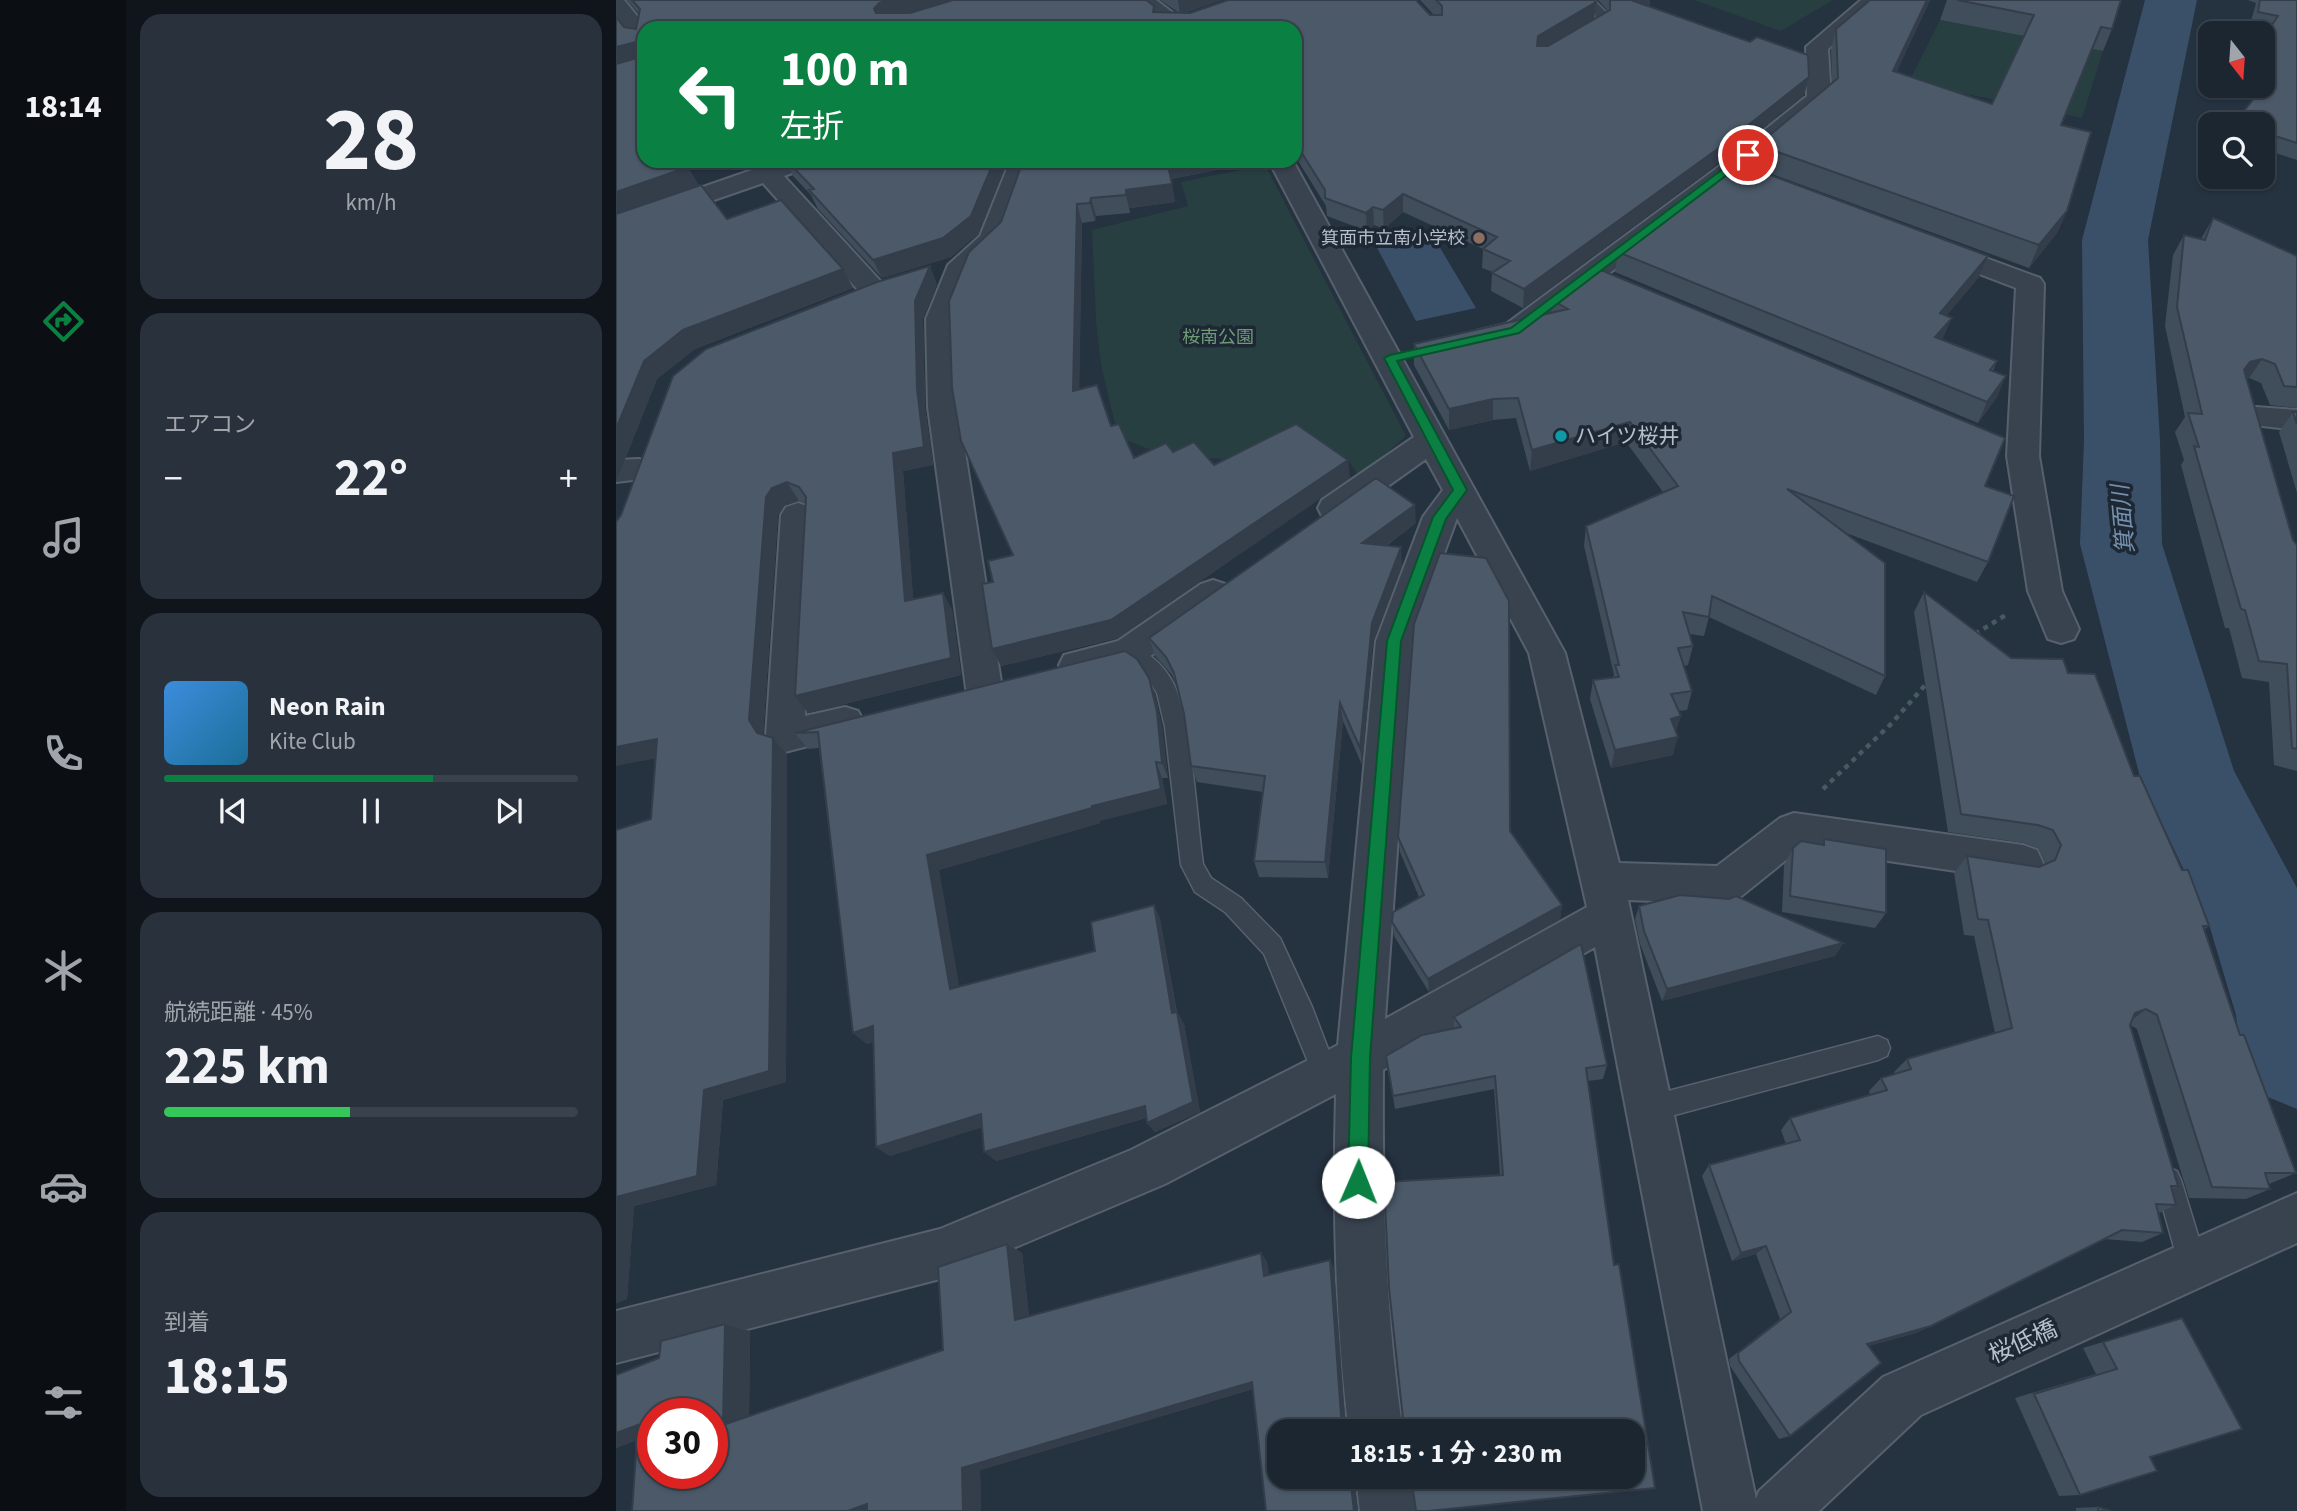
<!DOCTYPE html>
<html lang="ja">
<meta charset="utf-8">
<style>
:root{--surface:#1c2630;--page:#29323c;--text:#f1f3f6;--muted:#a0a5ab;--line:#3a434c;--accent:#0b8043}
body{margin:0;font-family:"Source Sans 3","Noto Sans JP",sans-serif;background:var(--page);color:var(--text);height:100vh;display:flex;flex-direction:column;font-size:26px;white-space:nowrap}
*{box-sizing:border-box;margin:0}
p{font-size:23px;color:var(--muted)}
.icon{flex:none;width:38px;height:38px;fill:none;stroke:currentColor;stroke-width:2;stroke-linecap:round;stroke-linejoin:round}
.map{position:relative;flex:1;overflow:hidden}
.sheet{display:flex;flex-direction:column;gap:14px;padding:14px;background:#0f151a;width:490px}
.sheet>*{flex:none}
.banner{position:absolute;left:21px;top:21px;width:665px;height:147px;border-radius:21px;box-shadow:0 2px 5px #0004,0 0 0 2px var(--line);background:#0b8043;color:#fff;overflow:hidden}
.needle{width:46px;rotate:163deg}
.controls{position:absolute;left:1582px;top:21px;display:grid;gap:14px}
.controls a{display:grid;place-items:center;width:77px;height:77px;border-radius:14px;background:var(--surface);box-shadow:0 2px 5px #0004,0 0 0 2px var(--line);font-size:35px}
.speed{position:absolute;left:21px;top:1398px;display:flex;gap:14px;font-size:35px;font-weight:700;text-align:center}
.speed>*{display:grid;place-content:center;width:91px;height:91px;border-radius:50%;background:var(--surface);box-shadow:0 2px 5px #0004,0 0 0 2px var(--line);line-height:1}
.speed .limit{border:10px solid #d22;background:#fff;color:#111}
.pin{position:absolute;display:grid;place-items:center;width:60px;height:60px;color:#fff;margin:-30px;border:4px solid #fff;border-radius:50%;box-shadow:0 2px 7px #0007}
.me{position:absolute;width:77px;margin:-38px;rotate:1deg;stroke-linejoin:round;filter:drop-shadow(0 0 5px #0008)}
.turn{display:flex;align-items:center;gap:24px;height:147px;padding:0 28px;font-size:32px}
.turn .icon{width:91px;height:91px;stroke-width:2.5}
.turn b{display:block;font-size:49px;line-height:60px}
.big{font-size:52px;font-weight:700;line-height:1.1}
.sheet .widget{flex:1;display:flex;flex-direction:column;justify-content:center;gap:10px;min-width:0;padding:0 24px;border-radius:21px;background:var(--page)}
.sheet .dial{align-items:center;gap:0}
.dial b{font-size:91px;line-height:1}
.song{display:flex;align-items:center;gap:21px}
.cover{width:84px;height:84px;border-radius:10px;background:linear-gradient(135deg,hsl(210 70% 55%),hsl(200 70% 35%))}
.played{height:7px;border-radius:4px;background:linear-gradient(90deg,var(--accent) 65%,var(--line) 65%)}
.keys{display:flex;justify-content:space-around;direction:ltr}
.heat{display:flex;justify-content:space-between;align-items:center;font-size:38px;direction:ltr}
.charge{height:10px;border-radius:5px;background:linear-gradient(90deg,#34c759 45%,var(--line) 0)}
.trip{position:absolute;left:651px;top:1419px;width:378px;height:70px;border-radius:21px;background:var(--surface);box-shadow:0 2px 5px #0004,0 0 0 2px var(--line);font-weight:700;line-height:70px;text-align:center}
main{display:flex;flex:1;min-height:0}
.tab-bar{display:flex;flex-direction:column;width:126px;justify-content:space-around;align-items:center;background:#0b0f13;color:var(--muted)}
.tab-bar .icon{width:49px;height:49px}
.tab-bar .active{color:var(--accent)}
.tab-bar b{font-size:32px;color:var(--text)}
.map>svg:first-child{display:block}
</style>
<main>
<nav class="tab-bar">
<b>18:14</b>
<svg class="icon active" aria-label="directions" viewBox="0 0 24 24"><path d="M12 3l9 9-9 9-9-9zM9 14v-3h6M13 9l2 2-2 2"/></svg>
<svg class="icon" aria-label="music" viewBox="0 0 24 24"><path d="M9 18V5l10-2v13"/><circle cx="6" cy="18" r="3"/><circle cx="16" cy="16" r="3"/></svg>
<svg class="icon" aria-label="phone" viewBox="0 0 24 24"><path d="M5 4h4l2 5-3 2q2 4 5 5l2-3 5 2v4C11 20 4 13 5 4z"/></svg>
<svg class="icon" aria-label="climate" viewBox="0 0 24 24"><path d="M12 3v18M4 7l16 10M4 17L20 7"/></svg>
<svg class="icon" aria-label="car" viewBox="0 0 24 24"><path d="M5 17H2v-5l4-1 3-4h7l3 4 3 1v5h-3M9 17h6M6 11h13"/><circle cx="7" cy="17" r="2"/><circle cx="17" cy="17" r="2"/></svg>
<svg class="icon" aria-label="filters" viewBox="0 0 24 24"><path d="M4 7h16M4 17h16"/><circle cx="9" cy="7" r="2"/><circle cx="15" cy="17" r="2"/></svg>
</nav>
<section class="sheet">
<div class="widget dial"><b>28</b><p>km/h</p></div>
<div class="widget"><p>エアコン</p>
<div class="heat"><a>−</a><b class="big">22°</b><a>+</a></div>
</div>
<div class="widget">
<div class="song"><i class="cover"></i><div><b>Neon Rain</b><p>Kite Club</p></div></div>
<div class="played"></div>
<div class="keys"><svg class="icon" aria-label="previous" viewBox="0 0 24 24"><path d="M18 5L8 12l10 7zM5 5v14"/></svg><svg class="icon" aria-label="pause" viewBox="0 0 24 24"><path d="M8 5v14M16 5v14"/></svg><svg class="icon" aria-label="next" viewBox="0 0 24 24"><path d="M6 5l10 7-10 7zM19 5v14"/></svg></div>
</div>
<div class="widget"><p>航続距離 · 45%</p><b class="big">225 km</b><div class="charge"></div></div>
<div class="widget"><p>到着</p><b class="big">18:15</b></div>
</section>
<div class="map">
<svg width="1681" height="1511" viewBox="0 0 1681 1511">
<rect width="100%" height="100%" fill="#253240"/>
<!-- green -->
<path fill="#273f41" d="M1078,0H1217L1165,31Z
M1324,20L1487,51L1466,118L1293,82Z
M649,165L790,436L743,477L730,457L666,463L548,455L502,437L485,365L480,321L476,230L572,206L565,182Z"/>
<!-- water -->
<path fill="#3a5069" d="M814,231L860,308L800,321L758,242Z"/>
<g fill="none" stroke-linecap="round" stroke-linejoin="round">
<!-- river -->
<path fill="#3a5069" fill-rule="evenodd" d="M1529,0H1581L1532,240L1544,440L1546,544L1618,771L1681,888V1109L1642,1093L1625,1055L1620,1015L1592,921L1524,777L1464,544L1468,440L1466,240Z"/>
<!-- service casing -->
<g stroke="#57616d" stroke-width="3">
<path id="service" d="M965,0H978L991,13L993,22L971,36L965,32L981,21L979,14Z
M513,644C534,651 554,671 561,692C577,740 580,812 587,864L595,878L625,898L664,938L696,1007L722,1075L719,1084L710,1087L701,1084L648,954L609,912L579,892L565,865L549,727L541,693L529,674L506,657L503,652L506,647Z
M1262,1036L1271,1040L1274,1048L1271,1056L1262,1060L1033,1122L1024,1118L1020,1109L1024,1100L1033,1096Z
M1552,1167L1561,1171L1565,1180L1591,1265L1587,1275L1577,1279L1567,1275L1563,1265L1539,1180L1543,1171Z"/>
</g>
<!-- minor casing -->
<g stroke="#57616d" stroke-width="4">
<path id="minor" d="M0,0H8L31,28H28V45L20,43L0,19Z
M515,0H540L577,28H552Z
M1245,0H1269L1212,49L1215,98L1211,103L1123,175L909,337L870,346L860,343L856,337L860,331L890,324L1105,165L1191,96L1190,47Z
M129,161L157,163L199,161L196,166L168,176L269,286L273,292L269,298L259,300L249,298L147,183L0,234V217L136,170Z
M394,161H418L389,240L358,269L338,319L342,407L386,688L381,698L368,703L355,698L350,688L312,407L310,319L332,265L364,236Z
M653,161H677L949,653L1003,863L1101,866L1164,818L1178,813L1407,845L1421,850L1427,863L1421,876L1407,881L1185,848L1123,898L1108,904L1012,900L1140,1499L1143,1491L1267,1377L1681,1193V1243L1305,1415L1203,1511H1087L979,947L767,1070C766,1190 769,1312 787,1432H733C719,1320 717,1206 720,1094L549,1184L324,1279L0,1363V1311L324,1229L515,1150L722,1045L760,641L807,517L827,490L810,459L730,516L718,520L706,516L702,508L706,500L798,437ZM841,518L913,653L971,907L769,1019L796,641Z
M1318,239L1424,278L1428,284L1423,456L1446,591L1463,629L1458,639L1445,643L1432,639L1412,591L1391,456L1400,288L1308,253L1305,247L1308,241Z
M1640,407L1681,410V430L1629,424L1625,417L1629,410Z
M23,459L34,462L39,470L34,478L0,482V460Z
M182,503L194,507L199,515L189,716L229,707L242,711L248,722L242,733L169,752L156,747L150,736L165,515L170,507Z
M597,580L609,584L614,593L609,602L526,662L461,679L448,675L443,665L448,655L502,641L585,584Z
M740,1477H794L800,1511H744Z"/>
</g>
<!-- path -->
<path stroke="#455c5e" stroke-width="4.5" stroke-dasharray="5 5" stroke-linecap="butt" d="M1359,634L1393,613
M1207,789L1276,723L1311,683"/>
<!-- service -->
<use href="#service" fill="#394350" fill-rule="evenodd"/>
<!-- minor -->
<use href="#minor" fill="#394350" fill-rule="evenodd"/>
</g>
<!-- wall -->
<path fill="#404d5a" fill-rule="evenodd" d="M11,0H335L539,12L563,13L544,0H606L568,13L818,15L804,0H978V19L992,11L982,0H1034L1033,7L1193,77L1188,95L1103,163L907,308L875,291L876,273L877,272L866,268L867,249L787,212L768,229L758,225L751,231L711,216L710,206L679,156V28H28L73,169L83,186L111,219L227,269L237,288L79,349L41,379L0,482V17L8,27L20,29L23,14Z
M1254,0H1314L1280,72L1376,104L1408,36L1324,20L1331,0H1505L1496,29L1487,51L1476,49L1445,125L1451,211L1441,233L1413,268L1137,167L1142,145L1216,83L1215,50L1220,29Z
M1632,0H1681V160L1647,149V124H1618L1647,86H1644H1647V38L1653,29L1634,25L1640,3Z
M170,161H392L362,234L335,257L266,278L202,209L195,195L177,176Z
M407,161H647L555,179L559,202L514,208V213L480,216L479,221L466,223L463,389L495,426L518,458L557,452L598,465L734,478L502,638L385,666L376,649L377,582L397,555L385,222Z
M1597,218L1681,256V408L1654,405L1645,383L1633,378L1631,379L1677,540L1681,545V771L1658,765L1653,682L1626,678L1613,628H1609L1565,465L1568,460L1559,432L1569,417L1549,326L1557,255L1568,235L1585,239Z
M1002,252L1372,256L1363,277L1330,316L1326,340L1381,361L1377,371L1381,397L1362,423L999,272Z
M321,284L307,319L309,407L317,465L287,471L297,599L327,593L336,610L345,675L192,713L190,503L183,501L168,506L162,515L147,735L157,738L171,754L170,1082L107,1100L100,1185L18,1206L11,1299L0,1303V830L35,819L39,758L0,522Z
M936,300L1369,486L1372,562L1361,582L1230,533L1269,676L1260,695L1093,617L1088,636L1073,634L1077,646L1072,665L1068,666L1076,691L1071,710L1062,711L1057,755L995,768L974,699L977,680L997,677L998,675L968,546L970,526L1047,492L1010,442L914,471L900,418L877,420L833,430L798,365V344L935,313Z
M1677,412H1681V493L1663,432Z
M800,523L770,546L786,566L757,641L746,765L727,721L712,878L643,877L638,861L647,792L581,782L575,766L568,714L560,685L556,675L539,656L533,638Z
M1308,592L1395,658L1452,673L1518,776L1593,926L1588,930L1624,1035L1680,1173L1653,1184L1654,1189L1630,1199L1573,1198L1521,1029L1514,1025L1562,1186L1556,1189L1560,1205L1543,1213L1547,1233L1526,1242L1488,1239L1315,1326L1300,1333L1252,1346L1174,1436L1163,1439L1114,1366L1113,1359L1164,1319L1140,1254L1116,1261L1086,1176L1093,1165L1170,1144L1165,1130L1174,1118L1254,1095L1253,1091L1265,1078L1279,1074L1278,1072L1291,1059L1379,1033L1358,936L1348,935L1338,873L1351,856L1423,867L1428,864L1429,862L1422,848L1408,843L1332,832L1298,612Z
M539,694L546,727L552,778H546L551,804L483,821L484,823L323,870L343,987L479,951L538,905L544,919L561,1012L568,1024L584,1112L539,1132L531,1123L530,1118L380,1161L366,1127L274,1156L260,1147L257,1042L251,1044L237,1033L203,748L192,749L179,733Z
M894,831L946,905L944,919L813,992L778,936L776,922L803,897L784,852L782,837Z
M1208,839L1270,913L1259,928L1166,912L1168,865L1177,848L1206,844Z
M1023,906L1227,943L1219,956L1046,1001L1024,944L1019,919Z
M965,944L991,1065L987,1079L972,1081L998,1265L1003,1264L1039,1488L818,1511H800L795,1477H1017V1432H663V1477H738L742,1511H650L637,1389L364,1470L365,1511H16L21,1440L0,1448V1375L43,1358L45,1341L109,1324L134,1331L133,1416L327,1350L322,1267L391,1244L406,1253L413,1316L645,1253L651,1262L653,1275L714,1260L718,1269L730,1431H785L788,1428L773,1288L768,1182L884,1175L878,1089L779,1109L770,1056L806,1035L838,1029V1017ZM37,1414H96V1474H37Z
M1566,1318L1534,1457L1464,1495L1443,1496L1399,1398L1480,1374L1467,1348Z
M1482,1507L1495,1511H1460V1508Z"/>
<!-- shaded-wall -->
<path fill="#343e4a" d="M272,0H335L265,27L258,9L263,3Z
M562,0H606L564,14Z
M1016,0H1034L1033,8L1013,18Z
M1311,0H1314L1313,3L1271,93L1277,71Z
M980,2L978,20L921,54L922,36Z
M20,42L28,57L0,68V47Z
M1193,77L1188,95L1103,163L907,308L908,289Z
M66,161H96L73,169L83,186L0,215V192Z
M378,161H392L362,234L335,257L266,278L257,260Z
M551,161H647L555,179Z
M556,184L559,202L514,208V213L510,195V190Z
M787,194V212L768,229L767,210Z
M475,198L480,216L479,221L474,203Z
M461,204L466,223L463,409L457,391Z
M757,207L758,225L751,231L750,213Z
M1451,211L1441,233L1413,268L1423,245Z
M1372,256L1363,277L1315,334L1324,313Z
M314,266L321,284L307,319L309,407L317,465L287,471L299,618L289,601L277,453L301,389L299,301Z
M227,269L237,288L79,349L41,379L0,482V429L28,361L67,330Z
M1336,318L1327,338L1311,357L1319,337Z
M1646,359L1633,378L1620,381L1634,362Z
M1390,376L1381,397L1362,423L1371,402Z
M877,399V420L833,430V409Z
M1014,422L1010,442L914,471L916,450Z
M732,460L734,478L502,638L385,666L376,649Z
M171,482L183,501L168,506L162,515L147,736L141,733L133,720L150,497L156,488Z
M799,505L800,523L748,561L746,543Z
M785,547L786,566L757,641L746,765L744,748L756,623Z
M327,593L336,610L345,675L192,713L179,696Z
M533,678L539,694L546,727L552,778L546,763Z
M724,703L727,721L712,878L709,862Z
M1065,716L1059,735L1055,719Z
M1062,737L1057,755L995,768L999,750Z
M157,738L171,754L170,1082L107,1100L100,1185L18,1206L11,1299L0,1303V1197L88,1090Z
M41,739L57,755L0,766V747Z
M540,762L546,778L551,804L483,821L484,823L323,870L346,1002L334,989L311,855L476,806Z
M538,905L544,919L563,1025L556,1013Z
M946,905L944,919L813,992L812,979Z
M1227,943L1219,956L1046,1001L1051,989Z
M1530,1009L1511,1024L1519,1013Z
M561,1012L568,1024L584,1112L539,1132L531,1123Z
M257,1026L270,1038L251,1044L237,1033Z
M529,1106L536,1116L380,1161L368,1152Z
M365,1114L377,1124L274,1156L260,1147Z
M391,1244L406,1253L414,1326L399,1320Z
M1150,1246L1140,1254L1116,1261L1125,1253Z
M645,1253L651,1262L655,1284L648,1276Z
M714,1260L718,1269L730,1432L726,1429Z
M109,1324L134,1331L133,1428L107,1425Z
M1315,1326L1300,1333L1238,1350L1251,1344Z
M636,1382L643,1387L364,1470L365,1511H347L346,1468Z
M22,1425L37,1434L0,1448V1433Z
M734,1477H738L742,1511H738Z
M251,1504L255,1511H232Z"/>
<!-- building -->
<path fill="#4b5969" stroke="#343e4a" stroke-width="2" fill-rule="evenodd" d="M16,0H272L263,3L258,9L260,13H294L337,0H530L538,6L537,12L574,13L612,0H800L814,15H826V6L820,0H978L980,2L922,36L921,46H932L994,10V0H1016H1015L1134,42L1141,37L1192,55L1193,77L1107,145L908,289L876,273L894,261L867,249L881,237L787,194L767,210L757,207L750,213L709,198V190L679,142V28H28V161H68L72,167L0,192V64L21,58L20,42L0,47V17L8,27L20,29L24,9Z
M1254,0H1311L1277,71L1376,104L1418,15L1341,0H1505L1496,29L1485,27L1445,125L1475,132L1451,211L1423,245L1142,145L1222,78L1220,29Z
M1644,0H1681V143L1647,132V124L1619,123L1657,73L1647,70V60L1648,58H1647V38L1662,16L1642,12Z
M171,161H378L355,216L327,238L257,260L193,190L198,189Z
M407,161H551L556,184L510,190V195L475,198L474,203L461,204L457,391L481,385L495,426L503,424L518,458L550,443L557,452L578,442L598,465L680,424L732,460L495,620L376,649L366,584L377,582L372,561L397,555L345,441L336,388L333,301L353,252L385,222Z
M1122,163L1372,256L1324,313L1336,318L1319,337L1381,361L1374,370L1390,376L1371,402L1002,252Z
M85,185L111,219L165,200L227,269L67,330L28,361L0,429V214Z
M1597,218L1681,256V387L1668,386L1659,364L1646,359L1634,362L1628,370L1677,540L1681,545V749L1676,748L1671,664L1643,661L1629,610L1625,609L1591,492L1578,446L1583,447L1572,413L1586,414L1561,307L1568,235L1589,240Z
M314,266L299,301L301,389L308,447L277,453L289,601L327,593L335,658L179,696L190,497L183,487L171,482L156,488L150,497L133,720L141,733L157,738L153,1071L88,1090L81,1176L0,1197V830L35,819L41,739L0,747V522L5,515L57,376L90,349L261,282Z
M980,268L1389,438L1369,486L1398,496L1372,562L1171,489L1269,563V676L1096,596L1093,617L1067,612L1077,646L1062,648L1076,691L1055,694L1065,716L1055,719L1062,737L999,750L977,680L1003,677L999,665H1003L970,526L1062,486L1014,422L916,450L902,398L877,399L833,409L798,344L952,309L936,300Z
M1677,412H1681V424Z
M760,478L799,505L746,543L785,547L756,623L744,748L724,703L709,862L638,861L649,776L575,766L568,714L558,673L550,657L533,638Z
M824,553L870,558L893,601L894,831L946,905L812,979L776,922L777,912L808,895L782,837L798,624Z
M1308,592L1395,658L1447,659L1452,673L1479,674L1518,776H1524L1566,870H1572L1593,926H1587L1624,1035H1628L1680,1173H1649L1654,1189L1596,1187L1541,1015L1530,1009L1519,1013L1514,1025L1562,1186H1555L1560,1205L1540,1204L1547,1233L1506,1230L1315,1326L1251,1344L1265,1363L1174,1436L1123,1361L1122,1353L1175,1312L1150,1246L1125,1253L1093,1165L1184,1140L1174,1118L1271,1090L1265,1078L1295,1069L1291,1059L1396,1028L1372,920L1362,919L1351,856L1423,867L1439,860L1445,845L1437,830L1422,825L1345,814Z
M509,651L521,659L533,678L541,712L546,763L540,762L545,789L476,806V808L311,855L334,989L479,951L475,922L538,905L556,1013L561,1012L577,1102L531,1123L529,1106L368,1152L365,1114L260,1147L257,1026L237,1033L202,732L179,733Z
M1208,839L1270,849V913L1174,896L1177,848L1185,841L1208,845Z
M1064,895L1113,899L1120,896L1227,943L1051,989L1028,931L1023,906Z
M965,944L991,1065L970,1068L998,1265L1003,1264L1039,1488L813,1511H800L795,1477H1017V1432H663V1477H734L738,1511H650L636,1382L346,1468L347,1511H251V1504L232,1511H16L22,1425L0,1433V1375L43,1358L45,1341L109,1324L107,1425L327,1350L322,1267L391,1244L399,1320L645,1253L648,1276L714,1260L726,1429L729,1431H785L788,1428L773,1288L768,1182L887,1175L879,1076L777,1096L770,1056L806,1035L845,1027L838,1017ZM37,1414H96V1474H37Z
M1566,1318L1626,1429L1534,1457L1541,1471L1464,1495L1418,1394L1501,1369L1487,1342Z
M1482,1507L1495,1511H1482Z"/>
<!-- route -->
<path fill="#0b8043" stroke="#07532c" stroke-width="2" d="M1128,153L1137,155L903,333L781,361L851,490L830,519L785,641L754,1058L752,1182L749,1190L742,1192L735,1190L732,1182L735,1058L771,641L817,517L837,490L768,358L774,355L895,328Z"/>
<!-- markers -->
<circle fill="#8d6e63" stroke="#1e2835" stroke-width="2.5" cx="863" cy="238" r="7"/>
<circle fill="#0f9aa8" stroke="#1e2835" stroke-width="2.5" cx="945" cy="436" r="7"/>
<g text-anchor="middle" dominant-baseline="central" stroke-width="7" stroke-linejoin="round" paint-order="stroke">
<!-- far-poi labels -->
<g font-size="18" fill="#b5beca" stroke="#1e2835" text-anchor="end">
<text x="849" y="238">箕面市立南小学校</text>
</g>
<!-- far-park labels -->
<g font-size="18" fill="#6c9b75" stroke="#1e2835">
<text x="602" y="337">桜南公園</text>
</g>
<!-- poi labels -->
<g font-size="21" fill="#b5beca" stroke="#1e2835" text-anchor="start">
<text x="959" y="436">ハイツ桜井</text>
</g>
<!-- water labels -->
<g font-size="23" font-style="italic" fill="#7590ad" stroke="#1e2835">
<text transform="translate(1507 519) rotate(-95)">箕面川</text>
</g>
<!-- near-street labels -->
<g font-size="24" fill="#b5beca" stroke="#1e2835">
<text transform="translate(1407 1342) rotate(-24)">桜低橋</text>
</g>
</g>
</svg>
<div class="controls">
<a><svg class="needle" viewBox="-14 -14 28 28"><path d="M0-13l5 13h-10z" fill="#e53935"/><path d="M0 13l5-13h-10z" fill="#a0a5ab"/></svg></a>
<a><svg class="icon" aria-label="search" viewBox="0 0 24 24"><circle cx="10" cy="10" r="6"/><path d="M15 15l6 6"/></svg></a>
</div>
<div class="speed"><div class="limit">30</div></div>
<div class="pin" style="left:1132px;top:155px;background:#d93025"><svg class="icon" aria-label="arrive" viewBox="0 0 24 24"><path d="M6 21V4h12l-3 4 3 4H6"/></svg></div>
<svg class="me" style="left:742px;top:1182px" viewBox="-20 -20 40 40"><circle r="19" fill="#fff"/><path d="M0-13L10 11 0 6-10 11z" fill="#0b8043"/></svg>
<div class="trip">18:15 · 1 分 · 230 m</div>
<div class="banner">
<div class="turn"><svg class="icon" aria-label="left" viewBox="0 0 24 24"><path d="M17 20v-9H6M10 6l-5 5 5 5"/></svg><div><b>100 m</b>左折</div></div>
</div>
</div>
</main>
